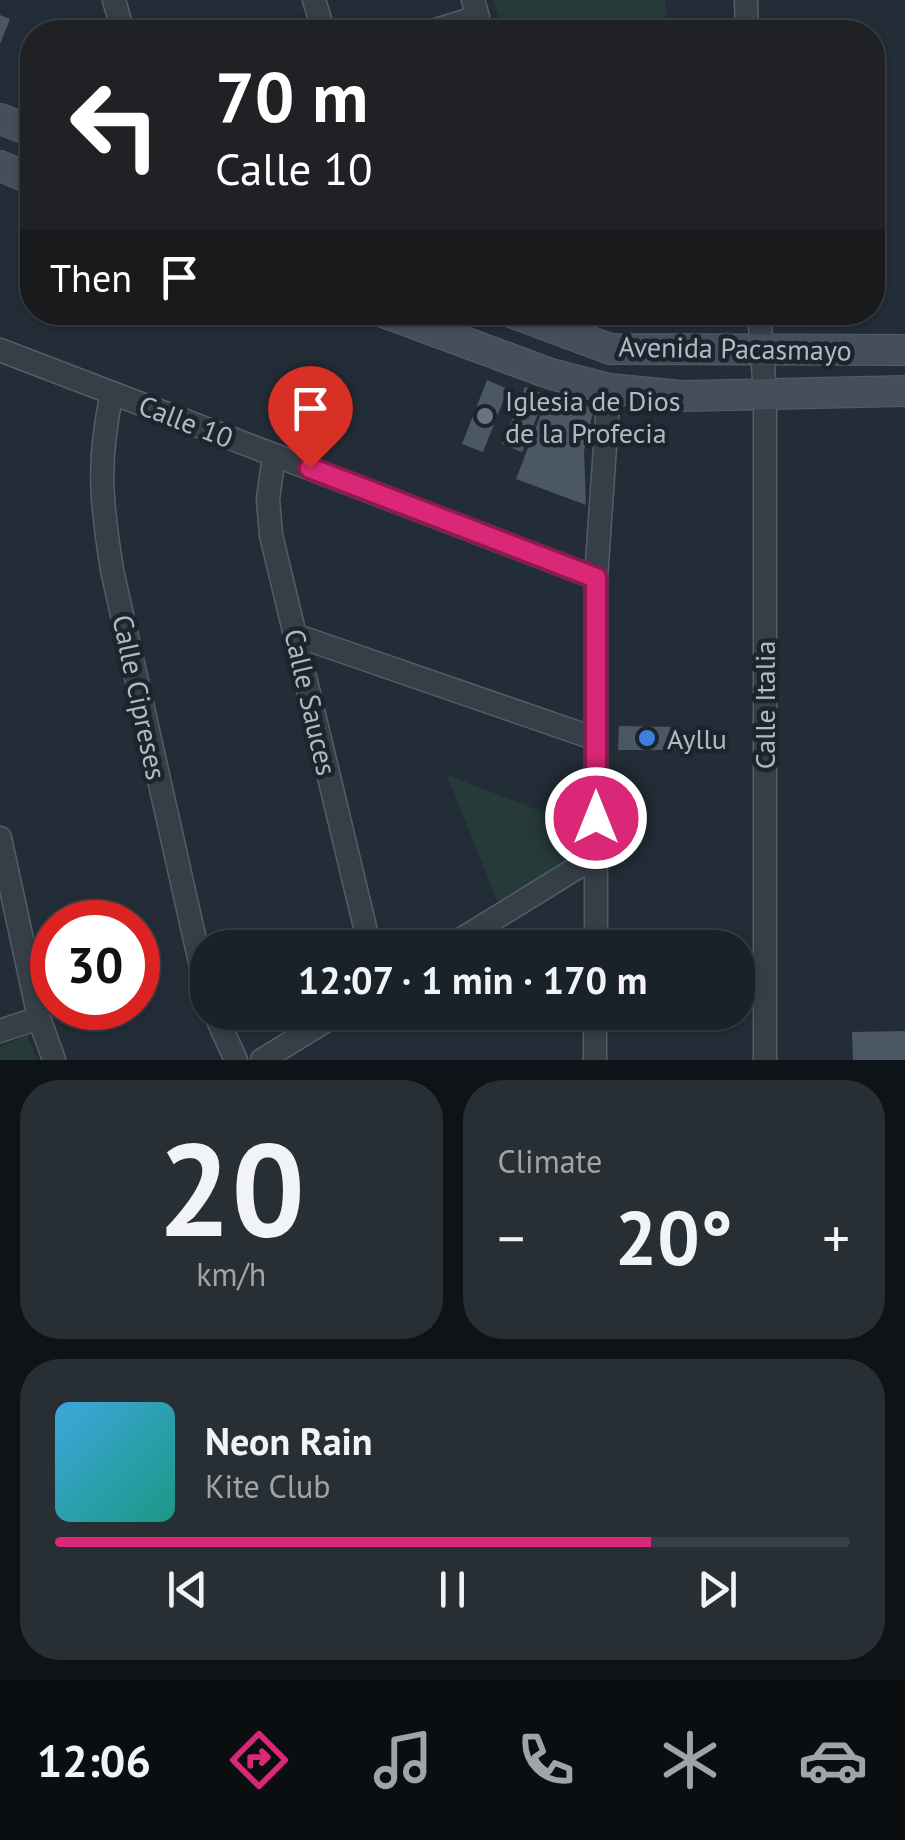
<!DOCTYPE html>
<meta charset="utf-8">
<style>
:root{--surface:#1a2229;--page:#272f35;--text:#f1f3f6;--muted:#9fa4a8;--line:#383f46;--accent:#db2777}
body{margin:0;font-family:"PT Sans",sans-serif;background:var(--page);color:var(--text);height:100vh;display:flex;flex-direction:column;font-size:38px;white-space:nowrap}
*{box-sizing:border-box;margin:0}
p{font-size:32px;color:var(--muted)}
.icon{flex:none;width:55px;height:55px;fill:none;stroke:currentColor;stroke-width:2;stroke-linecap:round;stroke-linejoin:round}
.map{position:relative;height:1060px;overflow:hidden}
.side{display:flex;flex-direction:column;gap:20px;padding:20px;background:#0e1317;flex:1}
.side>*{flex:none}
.hud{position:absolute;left:20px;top:20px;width:865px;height:305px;border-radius:40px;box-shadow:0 2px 8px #0004,0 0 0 2px var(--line);background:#202124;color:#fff;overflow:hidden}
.speed{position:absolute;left:30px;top:900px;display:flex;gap:20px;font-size:50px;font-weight:700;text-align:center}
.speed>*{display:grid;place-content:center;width:130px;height:130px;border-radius:50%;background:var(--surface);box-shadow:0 2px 8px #0004,0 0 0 2px var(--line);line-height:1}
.speed .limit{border:15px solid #d22;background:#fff;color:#111}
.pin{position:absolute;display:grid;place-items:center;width:85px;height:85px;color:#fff;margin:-102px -42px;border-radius:50% 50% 50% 0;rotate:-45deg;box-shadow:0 0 10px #0007}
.pin .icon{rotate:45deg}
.me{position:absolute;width:110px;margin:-55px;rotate:0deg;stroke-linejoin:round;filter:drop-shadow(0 0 8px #0008)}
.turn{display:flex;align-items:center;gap:35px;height:210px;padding:0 30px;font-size:45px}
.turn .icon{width:130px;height:130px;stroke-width:2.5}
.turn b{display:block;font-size:70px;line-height:85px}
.then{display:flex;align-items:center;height:95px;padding:0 30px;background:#0003;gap:20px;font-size:38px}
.big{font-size:75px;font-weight:600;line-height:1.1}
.side .card{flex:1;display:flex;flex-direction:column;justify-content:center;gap:15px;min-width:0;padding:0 35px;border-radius:40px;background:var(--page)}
.side .dial{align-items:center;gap:0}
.dial b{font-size:130px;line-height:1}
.song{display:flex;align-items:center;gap:30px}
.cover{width:120px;height:120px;border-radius:15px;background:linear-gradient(135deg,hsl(200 70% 55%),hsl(170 70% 35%))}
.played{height:10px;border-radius:5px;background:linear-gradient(90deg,var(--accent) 75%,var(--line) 75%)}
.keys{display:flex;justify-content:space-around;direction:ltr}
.heat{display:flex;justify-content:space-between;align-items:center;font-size:55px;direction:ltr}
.side .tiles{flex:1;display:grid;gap:20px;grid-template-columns:1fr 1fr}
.card:last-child{grid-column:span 2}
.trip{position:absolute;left:190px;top:930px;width:565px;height:100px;border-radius:40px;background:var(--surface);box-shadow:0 2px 8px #0004,0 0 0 2px var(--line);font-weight:600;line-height:100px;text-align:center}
.dock{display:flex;height:160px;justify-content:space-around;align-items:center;background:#0a0e10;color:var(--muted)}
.dock .icon{width:70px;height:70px}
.dock .selected{color:var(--accent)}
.dock b{font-size:45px;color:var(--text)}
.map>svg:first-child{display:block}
</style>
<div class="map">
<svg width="905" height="1060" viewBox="0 0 905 1060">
<rect width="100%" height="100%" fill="#232d37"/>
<!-- green -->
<path fill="#263a39" d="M494,0H665L667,32H487L501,28Z
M447,775L585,828L588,850L498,903Z
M27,1035L38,1060H0V1047Z"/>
<!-- building -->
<path fill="#4b5863" d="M0,15L10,19L0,44Z
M656,312H691V317L656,316Z
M773,312H862V320L773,322Z
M487,380L508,389L483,452L462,444Z
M525,387L546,395L522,452L502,444Z
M548,396L594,408L584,451L586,505L516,479Z
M619,726L675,727V750H618Z
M905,1031V1060H853L852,1032Z"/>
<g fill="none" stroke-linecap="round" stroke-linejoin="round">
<!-- street casing -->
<g stroke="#545d66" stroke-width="25">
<path id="street" d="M114,0L123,32
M314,0L324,32
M746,0L747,32
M429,32L478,17L473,0
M759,312L765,392V1060
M0,350L596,578
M112,393C97,462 101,501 112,570L208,998
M274,455L268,499L271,535L370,948
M295,635L596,739
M0,838L39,1018L54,1060
M447,948L596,856
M596,948V578L609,389
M214,1012L236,1060
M0,1031L39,1018
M262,1060L340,1012
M595,1060V1012"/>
</g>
<!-- secondary casing -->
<g stroke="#545d66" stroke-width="32">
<path id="secondary" d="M0,119L32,131
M0,166L32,179
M383,312L551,374L609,389L683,396L905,391
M511,312L610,349L905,350"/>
</g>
<!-- street -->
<use href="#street" stroke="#363f48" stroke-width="22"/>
<!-- secondary -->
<use href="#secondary" stroke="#454f5b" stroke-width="30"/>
</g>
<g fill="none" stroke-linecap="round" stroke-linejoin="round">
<!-- route casing -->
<g stroke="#8e194d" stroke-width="25">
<path id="route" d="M310,468L596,578V818"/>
</g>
<!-- route -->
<use href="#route" stroke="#db2777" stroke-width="18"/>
</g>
<!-- markers -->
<circle fill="#6b7280" stroke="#1c242d" stroke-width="4" cx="485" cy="416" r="10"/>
<circle fill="#3f7fe0" stroke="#1c242d" stroke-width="4" cx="647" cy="738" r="10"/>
<g text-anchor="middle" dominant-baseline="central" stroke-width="9" stroke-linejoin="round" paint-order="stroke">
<!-- street labels -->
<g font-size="28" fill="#b1bac4" stroke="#1c242d">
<text transform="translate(735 348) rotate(1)">Avenida Pacasmayo</text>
<text transform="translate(186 421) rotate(21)">Calle 10</text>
<text transform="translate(140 697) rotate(78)">Calle Cipreses</text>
<text transform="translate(311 702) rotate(77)">Calle Sauces</text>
<text transform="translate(764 705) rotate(-90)">Calle Italia</text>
</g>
<!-- poi labels -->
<g font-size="28" fill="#b1bac4" stroke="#1c242d" text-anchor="start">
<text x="505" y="400">Iglesia de Dios<tspan x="505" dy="32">de la Profecia</tspan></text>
<text x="667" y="738">Ayllu</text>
</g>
</g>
</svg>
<div class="speed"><div class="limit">30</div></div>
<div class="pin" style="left:310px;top:468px;background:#d93025"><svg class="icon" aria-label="arrive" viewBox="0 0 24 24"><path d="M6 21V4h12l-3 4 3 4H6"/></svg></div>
<svg class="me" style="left:596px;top:818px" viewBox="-20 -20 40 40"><circle r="17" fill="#db2777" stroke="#fff" stroke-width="3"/><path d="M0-11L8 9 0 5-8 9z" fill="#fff"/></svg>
<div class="trip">12:07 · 1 min · 170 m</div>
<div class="hud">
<div class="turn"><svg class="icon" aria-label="left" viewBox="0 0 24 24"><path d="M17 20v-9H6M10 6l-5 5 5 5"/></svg><div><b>70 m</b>Calle 10</div></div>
<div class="then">Then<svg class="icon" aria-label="arrive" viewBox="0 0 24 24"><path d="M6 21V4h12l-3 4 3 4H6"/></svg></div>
</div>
</div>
<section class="side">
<div class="tiles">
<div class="card dial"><b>20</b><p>km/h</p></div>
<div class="card"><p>Climate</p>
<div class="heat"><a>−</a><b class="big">20°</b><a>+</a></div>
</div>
<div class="card">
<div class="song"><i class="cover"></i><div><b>Neon Rain</b><p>Kite Club</p></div></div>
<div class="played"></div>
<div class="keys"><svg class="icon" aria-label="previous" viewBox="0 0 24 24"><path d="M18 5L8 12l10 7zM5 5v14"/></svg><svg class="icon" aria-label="pause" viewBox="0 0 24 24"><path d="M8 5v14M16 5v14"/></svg><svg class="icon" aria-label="next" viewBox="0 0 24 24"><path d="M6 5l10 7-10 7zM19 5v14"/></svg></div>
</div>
</div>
</section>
<nav class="dock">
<b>12:06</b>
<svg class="icon selected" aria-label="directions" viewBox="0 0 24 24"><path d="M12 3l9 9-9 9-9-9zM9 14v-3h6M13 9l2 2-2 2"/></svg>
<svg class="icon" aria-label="music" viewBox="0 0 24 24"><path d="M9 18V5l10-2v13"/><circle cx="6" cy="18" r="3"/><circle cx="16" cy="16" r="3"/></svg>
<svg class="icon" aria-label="phone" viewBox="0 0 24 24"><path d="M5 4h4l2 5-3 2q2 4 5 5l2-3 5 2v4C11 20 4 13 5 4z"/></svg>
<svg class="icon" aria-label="climate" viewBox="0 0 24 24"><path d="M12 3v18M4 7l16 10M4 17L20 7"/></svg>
<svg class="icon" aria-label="car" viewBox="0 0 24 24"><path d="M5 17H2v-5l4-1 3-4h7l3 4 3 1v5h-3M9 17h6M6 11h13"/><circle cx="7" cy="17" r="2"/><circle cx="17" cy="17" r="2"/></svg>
</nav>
